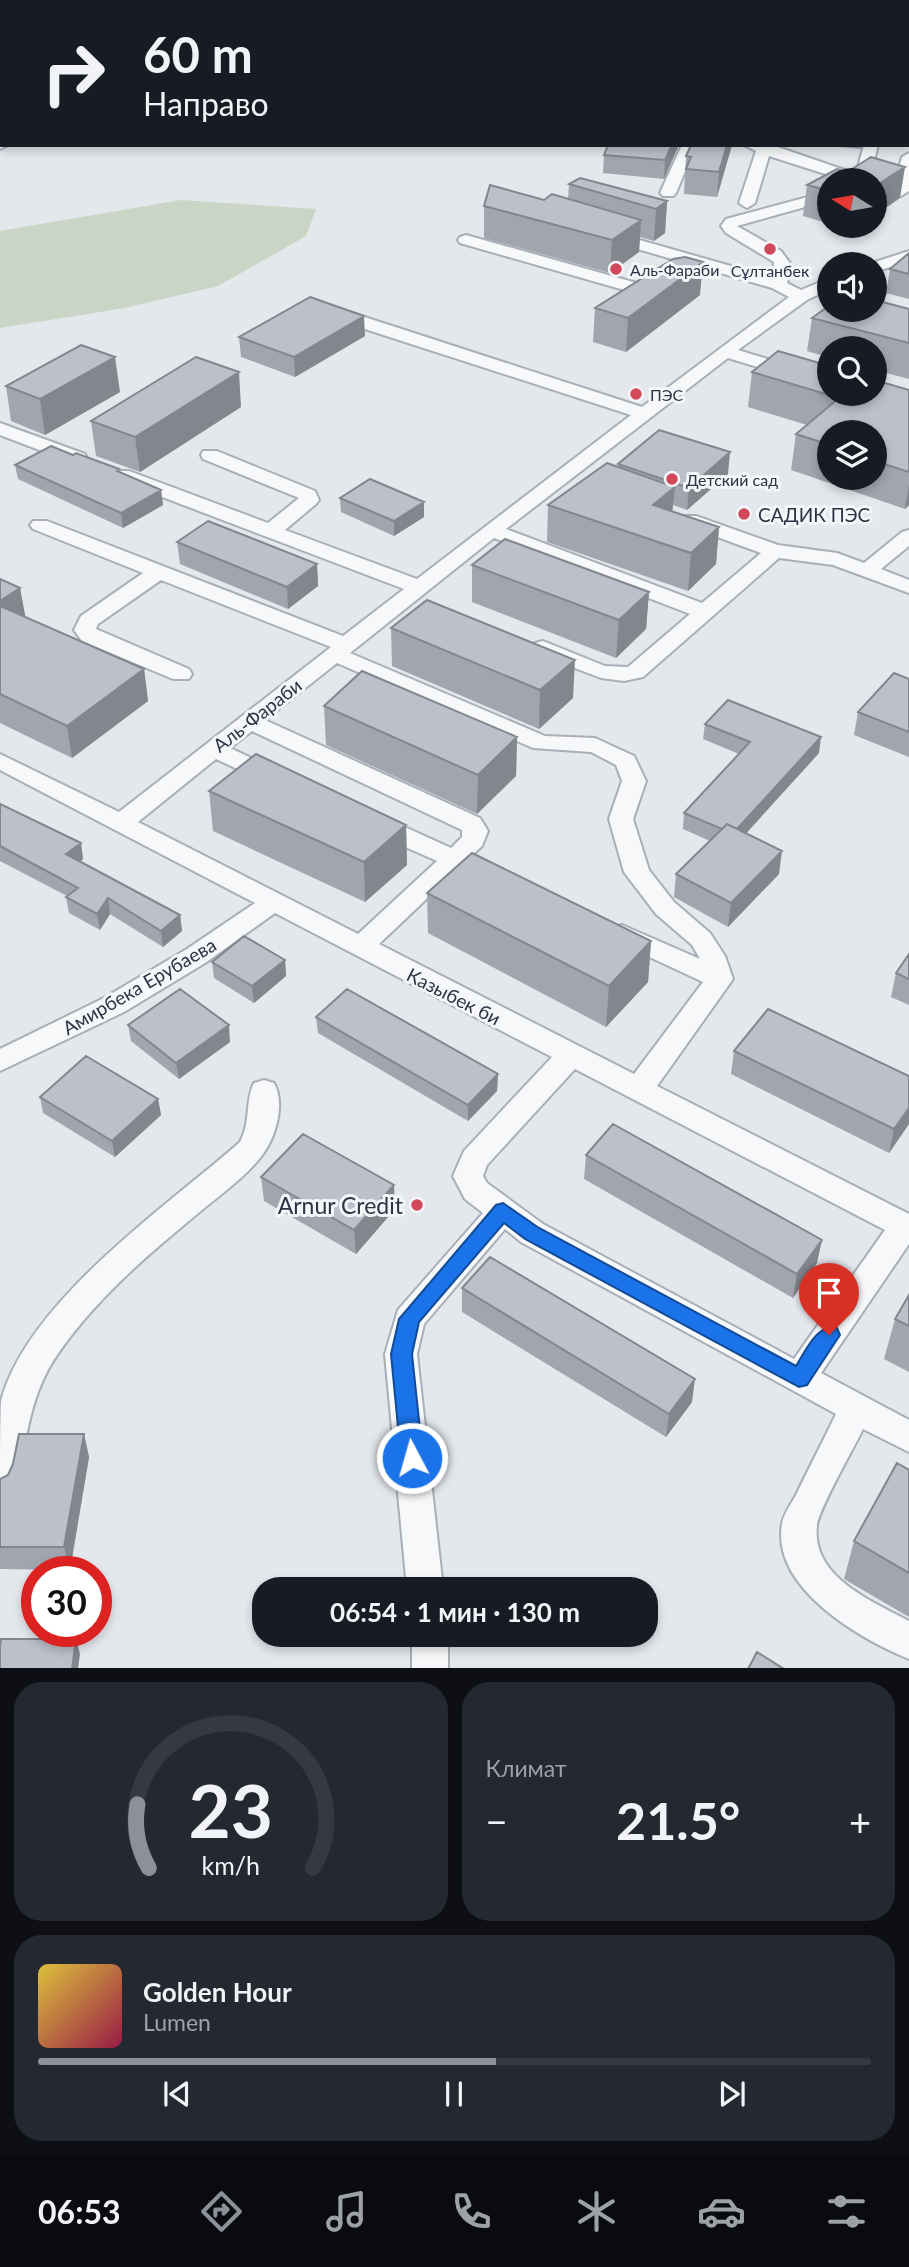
<!DOCTYPE html>
<html lang="ru">
<meta charset="utf-8">
<style>
:root{--surface:#171b24;--page:#242831;--text:#f1f3f6;--muted:#9ea1a6;--line:#363941;--accent:#8c9099}
body{margin:0;font-family:Lato,sans-serif;background:var(--page);color:var(--text);height:100vh;display:flex;flex-direction:column;font-size:26px;white-space:nowrap}
*{box-sizing:border-box;margin:0}
p{font-size:23px;color:var(--muted)}
.icon{flex:none;width:38px;height:38px;fill:none;stroke:currentColor;stroke-width:2;stroke-linecap:round;stroke-linejoin:round}
.map{position:relative;height:1668px;overflow:hidden}
.side{display:flex;flex-direction:column;gap:14px;padding:14px;background:#0d0f14;flex:1}
.side>*{flex:none}
.banner{position:absolute;left:0px;top:0px;width:910px;height:147px;box-shadow:0 4px 10px #0003;background:#171b24;color:var(--text);overflow:hidden}
.needle{width:46px;rotate:281deg}
.fabs{position:absolute;left:817px;top:168px;display:grid;gap:14px}
.fabs a{display:grid;place-items:center;width:70px;height:70px;border-radius:50%;background:var(--surface);box-shadow:0 4px 10px #0003;font-size:35px}
.speed{position:absolute;left:21px;top:1556px;display:flex;gap:14px;font-size:35px;font-weight:700;text-align:center}
.speed>*{display:grid;place-content:center;width:91px;height:91px;border-radius:50%;background:var(--surface);box-shadow:0 4px 10px #0003;line-height:1}
.speed .limit{border:10px solid #d22;background:#fff;color:#111}
.pin{position:absolute;display:grid;place-items:center;width:60px;height:60px;color:#fff;margin:-72px -30px;border-radius:50% 50% 50% 0;rotate:-45deg;box-shadow:0 0 7px #0007}
.pin .icon{rotate:45deg}
.me{position:absolute;width:77px;margin:-38px;rotate:354deg;stroke-linejoin:round;filter:drop-shadow(0 0 5px #0008)}
.turn{display:flex;align-items:center;gap:24px;height:147px;padding:0 28px;font-size:32px}
.turn .icon{width:91px;height:91px;stroke-width:2.5}
.turn b{display:block;font-size:49px;line-height:60px}
.big{font-size:52px;font-weight:700;line-height:1.1}
.side .widget{flex:1;display:flex;flex-direction:column;justify-content:center;gap:10px;min-width:0;padding:0 24px;border-radius:28px;background:var(--page)}
.side .dial{align-items:center;gap:0}
.dial svg{height:182px;overflow:visible;fill:none;stroke:var(--line);stroke-width:7;stroke-linecap:round;text-anchor:middle}
.dial text{fill:var(--text);stroke:none}
.song{display:flex;align-items:center;gap:21px}
.cover{width:84px;height:84px;border-radius:10px;background:linear-gradient(135deg,hsl(50 70% 55%),hsl(340 70% 35%))}
.played{height:7px;border-radius:4px;background:linear-gradient(90deg,var(--accent) 55%,var(--line) 55%)}
.keys{display:flex;justify-content:space-around;direction:ltr}
.heat{display:flex;justify-content:space-between;align-items:center;font-size:38px;direction:ltr}
.side .tiles{flex:1;display:grid;gap:14px;grid-template-columns:1fr 1fr}
.widget:last-child{grid-column:span 2}
.trip{position:absolute;left:252px;top:1577px;width:406px;height:70px;border-radius:28px;background:var(--surface);box-shadow:0 4px 10px #0003;font-weight:700;line-height:70px;text-align:center}
.dock{display:flex;height:112px;justify-content:space-around;align-items:center;background:#090b0e;color:var(--muted)}
.dock .icon{width:49px;height:49px}
.dock .selected{color:var(--accent)}
.dock b{font-size:32px;color:var(--text)}
.map>svg:first-child{display:block}
</style>
<div class="map">
<svg width="909" height="1669" viewBox="0 0 909 1669">
<rect width="100%" height="100%" fill="#e4e7ec"/>
<!-- green -->
<path fill="#c9d6c5" d="M181,200L316,209L306,236L218,286L125,308L0,328V231Z"/>
<g fill="none" stroke-linecap="round" stroke-linejoin="round">
<!-- street casing -->
<g stroke="#a9aeb7" stroke-width="4">
<path id="street" d="M908,60H909V68H908Z
M908,79H909V87H908Z
M0,140L2,145H8L0,149Z
M682,145H696L676,193L673,196H663L660,193Z
M744,145H772L856,174L864,145H878L869,180H844L769,156L755,203L747,208L739,203L756,151Z
M909,153V191L901,196L896,194L893,191L902,157Z
M830,191V200L737,226L781,251L792,266L787,283L801,290L830,278V289L807,300L738,350L830,378V389L728,358L506,529L702,603L761,553L682,524L679,520L682,516H696L778,545L837,553L864,563L902,532L909,530V546L881,569L909,580V593L833,565L779,558L643,677L624,681L601,678L535,653L532,648L535,643L543,641L605,666L628,667L690,614L494,538L350,653L545,736L595,738L634,756L646,781L633,819L649,870L674,902L710,933L725,956L733,979L657,1086L909,1214V1244L821,1373L909,1420V1452L863,1429C854,1448 818,1510 817,1526C811,1577 873,1602 909,1621V1659C860,1639 771,1588 782,1524C783,1515 791,1504 796,1495C809,1468 823,1441 836,1414L521,1242L505,1229L424,1324L417,1354L443,1589H407L385,1354L398,1310L483,1213L465,1199L453,1176L464,1151L552,1057L275,913L205,963L124,1012L0,1071V1049L104,998L187,949L255,903L0,770V754L119,812L331,647L161,580L98,624L96,629L189,669L192,674L189,679H173L82,641L74,630L81,616L143,573L33,529L30,525L33,521H47L343,636L404,589L115,479L112,475L115,471H129L268,523L299,498L203,459L201,455L203,451H217L315,491L319,500L316,504L285,530L417,579L631,415L337,320L335,316L337,312H349L642,407L789,297L772,288L603,239L601,236L603,233H615L773,278L774,262L726,233L721,226L726,219ZM337,663L533,748L591,752L616,765L622,781L609,819L624,872L656,914L692,945L700,959L622,925L613,928L609,934L613,940L703,982L634,1074L379,944L457,870L493,884L502,882L506,876L502,870L471,856L482,846L488,831L480,818L265,720ZM252,731L462,830V837L451,848L385,818L376,816L367,818L364,824L367,830L437,861L358,934L138,822L216,759L265,782L273,784L281,782L285,777L281,772L230,748ZM575,1069L885,1230L794,1359L543,1224L487,1183L483,1176L487,1165Z
M466,235L658,289L660,293L652,298L460,243L458,240L460,237Z
M909,251V261L875,272V264H869Z
M0,423L85,454L87,458L78,464L71,462L0,435Z
M264,1080L274,1083C286,1105 275,1140 260,1158C242,1180 217,1197 196,1215C145,1257 95,1300 57,1355C30,1394 26,1440 17,1486L12,1497L0,1502C0,1476 0,1423 1,1401C27,1302 165,1208 240,1142C251,1122 245,1100 254,1083Z
M412,1634H448V1669H412Z"/>
</g>
<!-- street -->
<use href="#street" fill="#f7f8fa" fill-rule="evenodd"/>
</g>
<!-- wall -->
<path fill="#a1a5ae" fill-rule="evenodd" d="M691,145H732L717,197L684,194L686,156Z
M820,145H863L860,149Z
M678,147L664,179L603,173L604,155Z
M871,157L900,198L875,215V180H830V224L803,216L807,185L847,172Z
M569,184L667,201L665,233L654,241L640,237L639,252L610,273L484,238V206L544,200L568,199Z
M909,253V299L886,293L890,269Z
M700,295L626,352L593,342L595,308Z
M909,309V379L875,370V348H830V358L807,351L812,318Z
M365,336L295,377L241,357L239,337Z
M752,372L909,390V505L905,509L791,470L796,434L807,425L748,407ZM830,432H875V478H830Z
M6,386L120,392L45,435L11,421Z
M241,407L140,472L96,456L91,421Z
M73,455L120,472L161,490L163,505L123,528L18,479L15,465Z
M618,464L728,474L687,510L673,505L672,511L719,527L716,564L688,591L547,542L548,505L618,467Z
M340,498L424,502V517L394,536L341,512Z
M177,542L317,564L318,586L288,609L180,564Z
M472,565L649,592L646,629L616,658L472,602Z
M0,579L20,588L25,617L144,669L148,701L72,758L0,723Z
M391,628L573,698L539,729L392,666Z
M909,679V757L854,735L858,712Z
M324,706L517,737L516,776L477,814L326,745Z
M705,724L819,753L746,833L779,874L728,927L674,897L676,874L710,841L683,829L684,813L739,754L703,739Z
M209,791L406,825L407,865L365,902L213,831Z
M0,804L81,843L83,859L80,862L180,915L182,931L163,947L110,914L100,930L69,913L66,897L67,896L0,861Z
M427,893L651,941L648,982L606,1027L428,933Z
M909,954V1005L891,997L896,973Z
M285,960L286,976L254,1003L214,978L212,962Z
M316,1017L498,1074L497,1091L468,1121L318,1033Z
M128,1025L230,1042L179,1079L131,1041Z
M734,1051L909,1076V1124L889,1153L731,1074Z
M40,1097L158,1099L161,1115L115,1157L43,1113Z
M586,1155L817,1263L793,1298L584,1179Z
M261,1177L395,1209L356,1254L264,1201Z
M462,1288L692,1402L666,1437L462,1312Z
M909,1295V1372L884,1359L895,1319Z
M84,1434L89,1457L70,1570L0,1569V1479Z
M909,1470V1617L844,1579L854,1541Z"/>
<!-- shaded-wall -->
<path fill="#83868d" d="M672,145H678V147L664,179L665,160Z
M727,145H732L717,197L719,172Z
M905,167L900,198L875,215L880,183Z
M667,201L665,233L654,241L656,209Z
M641,220L639,252L610,273L612,240Z
M703,262L700,295L626,352L628,318Z
M364,316L365,336L295,377L294,357Z
M115,357L120,392L45,435L40,399Z
M239,372L241,407L140,472L135,437Z
M730,452L728,474L687,510L689,488Z
M909,484V505L905,509Z
M675,487L671,523L653,505Z
M161,490L163,505L123,528L121,513Z
M424,502V517L394,536V521Z
M719,527L716,564L688,591L691,553Z
M317,564L318,586L288,609L287,587Z
M20,588L26,620L0,627V601Z
M649,592L646,629L616,658L619,620Z
M575,660L573,698L539,729L540,690Z
M144,669L148,701L72,758L67,726Z
M517,737L516,776L477,814L478,775Z
M821,737L819,753L731,850L733,834Z
M406,825L407,865L365,902L364,862Z
M81,843L83,859L69,871L66,854Z
M782,851L779,874L728,927L731,903Z
M108,898L110,914L100,930L97,914Z
M180,915L182,931L163,947L161,931Z
M651,941L648,982L606,1027L609,986Z
M285,960L286,976L254,1003L252,986Z
M229,1025L230,1042L179,1079L176,1063Z
M498,1074L497,1091L468,1121V1105Z
M158,1099L161,1115L115,1157L112,1141Z
M909,1108V1124L889,1153L894,1129Z
M394,1185L395,1209L356,1254L354,1230Z
M822,1240L817,1263L793,1298L797,1274Z
M695,1379L692,1402L666,1437L669,1414Z
M84,1434L89,1457L70,1570L64,1547Z
M76,1639L80,1654L78,1669H72Z"/>
<!-- building -->
<path fill="#bbc0ca" stroke="#83868d" stroke-width="2" d="M591,0H628L631,2H594Z
M608,145H672L665,160L604,155Z
M691,145H727L719,172L686,169L691,157L686,156Z
M871,157L905,167L880,183L875,182V180H830V191L807,185L837,169L847,172Z
M580,178L667,201L656,209L569,184Z
M490,185L544,200L552,194L641,220L612,240L484,206Z
M909,253V274L890,269Z
M685,257L703,262L628,318L595,308L673,259Z
M310,297L364,316L294,357L239,337Z
M875,300L909,309V343L812,318L830,305V310H875Z
M81,345L115,357L40,399L6,386Z
M778,351L830,366V394H875V380L909,390V472L875,461V432H830V445L796,434L839,398L752,372Z
M196,357L239,372L135,437L91,421Z
M659,430L730,452L689,488L618,464Z
M51,446L73,455L76,453L119,469L117,471L161,490L121,513L15,465Z
M607,463L675,487L653,505L719,527L691,553L548,505Z
M370,479L424,502L394,521L340,498Z
M208,521L317,564L287,587L177,542Z
M505,539L649,592L619,620L472,565Z
M0,579L20,588L0,601Z
M427,600L575,660L540,690L391,628Z
M0,606L144,669L67,726L0,694Z
M362,671L517,737L478,775L324,706Z
M894,673L909,679V732L858,712Z
M728,700L821,737L737,829L727,824L722,829L684,813L750,742L705,724Z
M256,754L406,825L364,862L209,791Z
M0,804L81,843L66,854L180,915L161,931L108,898L97,914L66,897L78,888L0,846Z
M727,824L782,851L731,903L676,874Z
M472,853L651,941L609,986L427,893Z
M244,936L285,960L252,986L212,962Z
M909,954V979L896,973Z
M180,989L229,1025L176,1063L128,1025Z
M347,989L498,1074L468,1105L316,1017Z
M768,1009L909,1076V1108L894,1129L734,1051Z
M86,1056L158,1099L112,1141L40,1097Z
M613,1124L822,1240L797,1274L586,1155Z
M303,1134L394,1185L354,1230L261,1177Z
M490,1257L695,1379L669,1414L462,1288Z
M909,1295V1326L895,1319Z
M19,1434H84L64,1547H0V1479L8,1475L13,1464Z
M897,1463L909,1470V1573L854,1541Z
M1,1639H76L72,1669H0V1647Z
M757,1652L784,1669H748Z"/>
<!-- route -->
<path fill="#1a73e8" stroke="#114b97" stroke-width="2" d="M503,1203L539,1228L796,1366C805,1352 818,1322 837,1328L840,1335L807,1385L799,1387L525,1239L504,1223L419,1322L412,1354L423,1458L420,1465L412,1468L404,1465L401,1458L391,1354L399,1319L496,1205Z"/>
<!-- markers -->
<g fill="#d1495b" stroke="#f4f6f9" stroke-width="2.5">
<circle cx="770" cy="249" r="7"/>
<circle cx="616" cy="269" r="7"/>
<circle cx="636" cy="394" r="7"/>
<circle cx="672" cy="479" r="7"/>
<circle cx="744" cy="514" r="7"/>
<circle cx="417" cy="1205" r="7"/>
</g>
<g text-anchor="middle" dominant-baseline="central" stroke-width="6" stroke-linejoin="round" paint-order="stroke">
<!-- far-poi labels -->
<g font-size="16" fill="#2b3445" stroke="#f4f6f9" text-anchor="start">
<text x="630" y="269">Аль-Фараби</text>
<text x="770" y="270" text-anchor="middle">Сұлтанбек</text>
<text x="650" y="394">ПЭС</text>
<text x="686" y="479">Детский сад</text>
</g>
<!-- poi labels -->
<g font-size="19" fill="#2b3445" stroke="#f4f6f9" text-anchor="start">
<text x="758" y="514">САДИК ПЭС</text>
</g>
<!-- street labels -->
<g font-size="19" fill="#2b3445" stroke="#f4f6f9">
<text transform="translate(257 715) rotate(-38)">Аль-Фараби</text>
<text transform="translate(139 986) rotate(-30)">Амирбека Ерубаева</text>
<text transform="translate(454 996) rotate(27)">Казыбек би</text>
</g>
<!-- near-poi labels -->
<g font-size="23" fill="#2b3445" stroke="#f4f6f9" text-anchor="end">
<text x="403" y="1205">Arnur Credit</text>
</g>
</g>
</svg>
<div class="fabs">
<a><svg class="needle" viewBox="-14 -14 28 28"><path d="M0-13l5 13h-10z" fill="#e53935"/><path d="M0 13l5-13h-10z" fill="#9ea1a6"/></svg></a>
<a><svg class="icon" aria-label="sound" viewBox="0 0 24 24"><path d="M4 9h4l5-4v14l-5-4H4zM17 9q2 3 0 6"/></svg></a>
<a><svg class="icon" aria-label="search" viewBox="0 0 24 24"><circle cx="10" cy="10" r="6"/><path d="M15 15l6 6"/></svg></a>
<a><svg class="icon" aria-label="layers" viewBox="0 0 24 24"><path d="M12 4l9 5-9 5-9-5zM3 14l9 5 9-5"/></svg></a>
</div>
<div class="speed"><div class="limit">30</div></div>
<div class="pin" style="left:829px;top:1335px;background:#d93025"><svg class="icon" aria-label="arrive" viewBox="0 0 24 24"><path d="M6 21V4h12l-3 4 3 4H6"/></svg></div>
<svg class="me" style="left:412px;top:1458px" viewBox="-20 -20 40 40"><circle r="17" fill="#1a73e8" stroke="#fff" stroke-width="3"/><path d="M0-11L8 9 0 5-8 9z" fill="#fff"/></svg>
<div class="trip">06:54 · 1 мин · 130 m</div>
<div class="banner">
<div class="turn"><svg class="icon" aria-label="right" viewBox="0 0 24 24"><path d="M7 20v-9h11M14 6l5 5-5 5"/></svg><div><b>60 m</b>Направо</div></div>
</div>
</div>
<section class="side">
<div class="tiles">
<div class="widget dial"><svg viewBox="0 0 100 80">
<path d="M14 69A42 42 0 1 1 86 69"/>
<path d="M14 69A42 42 0 0 1 9 41" stroke="#8c9099"/>
<text x="50" y="56" font-size="32" font-weight="700">23</text>
<text x="50" y="72" font-size="11">km/h</text>
</svg></div>
<div class="widget"><p>Климат</p>
<div class="heat"><a>−</a><b class="big">21.5°</b><a>+</a></div>
</div>
<div class="widget">
<div class="song"><i class="cover"></i><div><b>Golden Hour</b><p>Lumen</p></div></div>
<div class="played"></div>
<div class="keys"><svg class="icon" aria-label="previous" viewBox="0 0 24 24"><path d="M18 5L8 12l10 7zM5 5v14"/></svg><svg class="icon" aria-label="pause" viewBox="0 0 24 24"><path d="M8 5v14M16 5v14"/></svg><svg class="icon" aria-label="next" viewBox="0 0 24 24"><path d="M6 5l10 7-10 7zM19 5v14"/></svg></div>
</div>
</div>
</section>
<nav class="dock">
<b>06:53</b>
<svg class="icon selected" aria-label="directions" viewBox="0 0 24 24"><path d="M12 3l9 9-9 9-9-9zM9 14v-3h6M13 9l2 2-2 2"/></svg>
<svg class="icon" aria-label="music" viewBox="0 0 24 24"><path d="M9 18V5l10-2v13"/><circle cx="6" cy="18" r="3"/><circle cx="16" cy="16" r="3"/></svg>
<svg class="icon" aria-label="phone" viewBox="0 0 24 24"><path d="M5 4h4l2 5-3 2q2 4 5 5l2-3 5 2v4C11 20 4 13 5 4z"/></svg>
<svg class="icon" aria-label="climate" viewBox="0 0 24 24"><path d="M12 3v18M4 7l16 10M4 17L20 7"/></svg>
<svg class="icon" aria-label="car" viewBox="0 0 24 24"><path d="M5 17H2v-5l4-1 3-4h7l3 4 3 1v5h-3M9 17h6M6 11h13"/><circle cx="7" cy="17" r="2"/><circle cx="17" cy="17" r="2"/></svg>
<svg class="icon" aria-label="filters" viewBox="0 0 24 24"><path d="M4 7h16M4 17h16"/><circle cx="9" cy="7" r="2"/><circle cx="15" cy="17" r="2"/></svg>
</nav>
